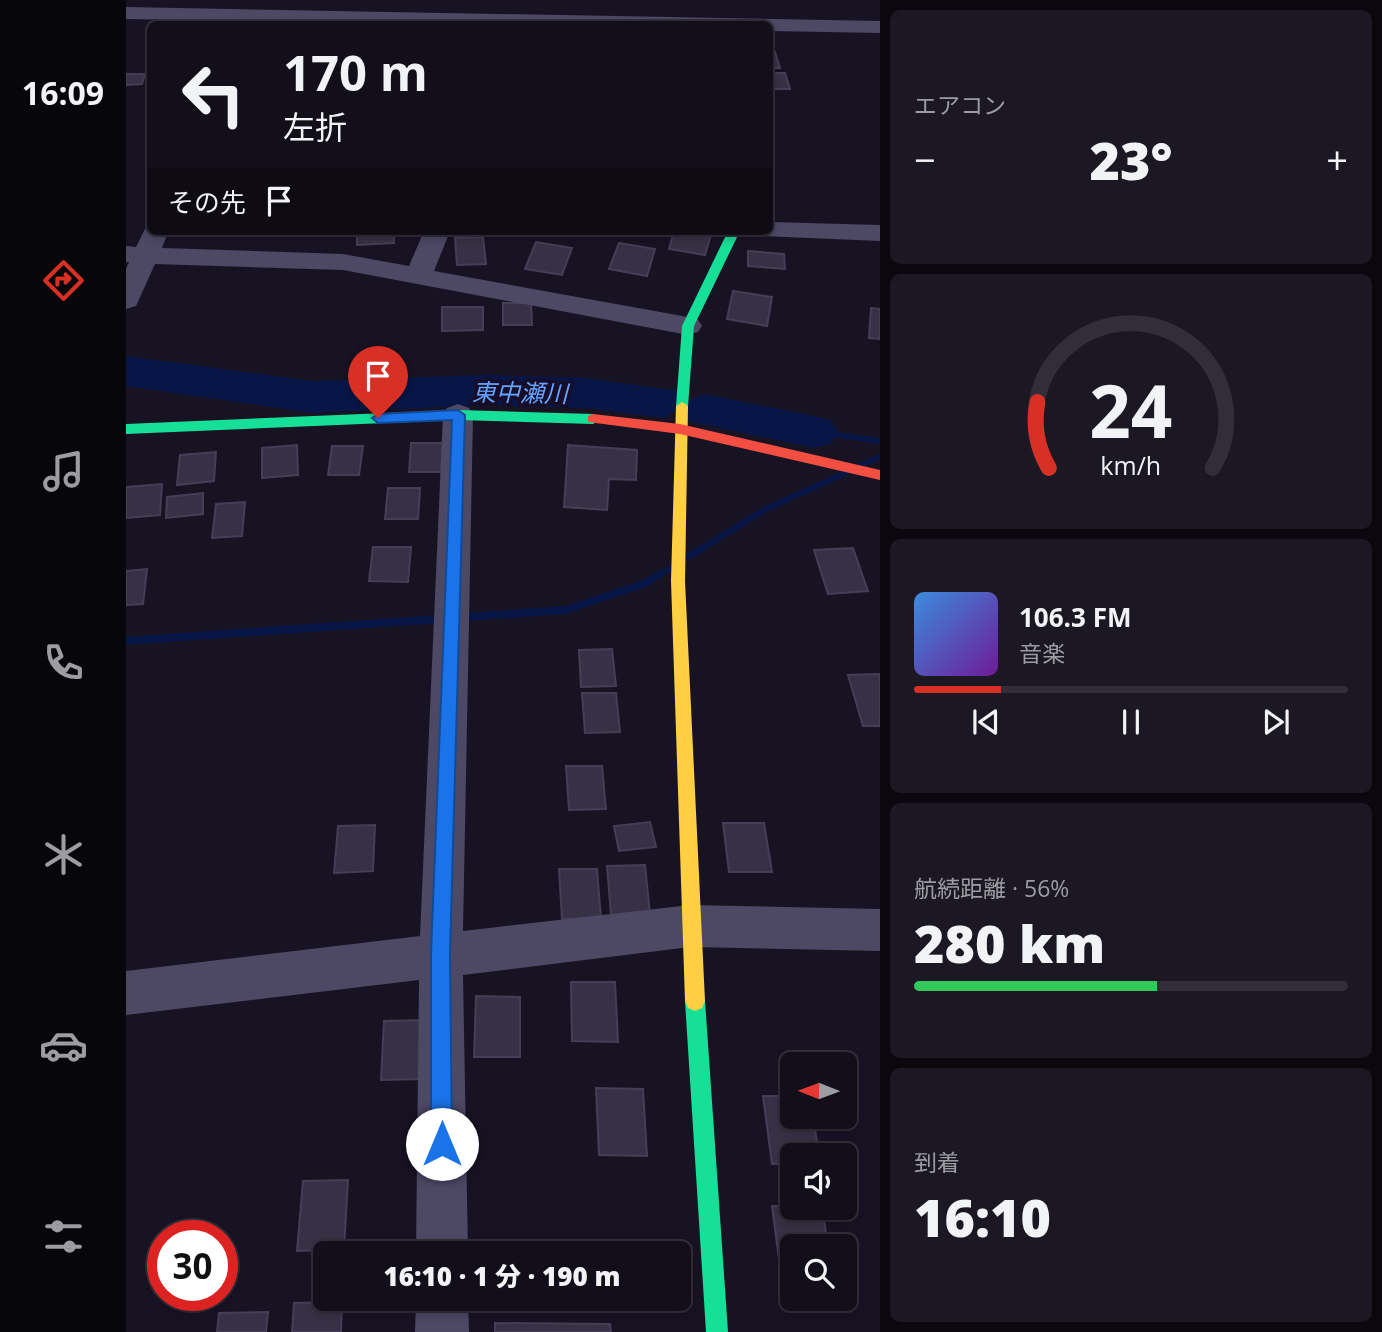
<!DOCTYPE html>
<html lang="ja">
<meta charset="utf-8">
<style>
:root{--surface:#120e1a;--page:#1b1723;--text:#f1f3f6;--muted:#9c9ca2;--line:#312e39;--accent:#d93025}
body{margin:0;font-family:"Open Sans","Noto Sans JP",sans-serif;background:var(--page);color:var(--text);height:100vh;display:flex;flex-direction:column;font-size:26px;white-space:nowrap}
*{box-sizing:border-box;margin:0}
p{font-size:23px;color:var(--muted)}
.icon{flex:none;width:38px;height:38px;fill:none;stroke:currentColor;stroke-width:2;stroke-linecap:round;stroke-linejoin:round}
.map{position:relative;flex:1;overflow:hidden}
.details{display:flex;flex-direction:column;gap:10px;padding:10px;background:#0a080e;width:502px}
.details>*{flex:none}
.hud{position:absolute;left:21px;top:21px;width:626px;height:214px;border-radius:10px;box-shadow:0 4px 10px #0003,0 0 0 2px var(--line);background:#120e1a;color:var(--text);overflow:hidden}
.needle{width:46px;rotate:271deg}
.tools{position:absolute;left:654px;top:1052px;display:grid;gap:14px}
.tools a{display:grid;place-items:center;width:77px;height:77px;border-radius:10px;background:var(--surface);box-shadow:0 4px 10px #0003,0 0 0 2px var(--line);font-size:35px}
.speed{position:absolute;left:21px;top:1220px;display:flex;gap:14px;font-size:35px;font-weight:700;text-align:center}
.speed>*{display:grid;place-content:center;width:91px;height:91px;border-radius:50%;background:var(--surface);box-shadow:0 4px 10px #0003,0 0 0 2px var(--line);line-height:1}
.speed .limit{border:10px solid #d22;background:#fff;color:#111}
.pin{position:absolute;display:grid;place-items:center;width:60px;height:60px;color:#fff;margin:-72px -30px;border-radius:50% 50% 50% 0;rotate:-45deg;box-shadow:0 0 7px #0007}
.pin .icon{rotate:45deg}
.me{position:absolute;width:77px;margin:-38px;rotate:0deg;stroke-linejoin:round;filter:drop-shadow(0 0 5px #0008)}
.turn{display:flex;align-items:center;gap:24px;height:147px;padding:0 21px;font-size:32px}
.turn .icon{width:91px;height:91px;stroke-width:2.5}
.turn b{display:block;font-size:49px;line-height:60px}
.then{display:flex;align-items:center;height:66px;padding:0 21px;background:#0003;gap:14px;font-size:26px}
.big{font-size:52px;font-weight:800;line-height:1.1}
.details .tile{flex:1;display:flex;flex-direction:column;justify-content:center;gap:10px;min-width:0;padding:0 24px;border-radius:10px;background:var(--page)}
.details .dial{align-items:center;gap:0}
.dial svg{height:182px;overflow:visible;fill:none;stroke:var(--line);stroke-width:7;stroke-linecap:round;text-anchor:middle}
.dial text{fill:var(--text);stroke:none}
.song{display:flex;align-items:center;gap:21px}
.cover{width:84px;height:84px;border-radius:10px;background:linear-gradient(135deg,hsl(210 70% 55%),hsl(280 70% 35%))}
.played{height:7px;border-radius:4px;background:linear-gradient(90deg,var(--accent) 20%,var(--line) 20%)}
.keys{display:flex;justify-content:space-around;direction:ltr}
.heat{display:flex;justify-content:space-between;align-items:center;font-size:38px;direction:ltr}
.charge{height:10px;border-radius:5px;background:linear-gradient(90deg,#34c759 56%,var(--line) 0)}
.trip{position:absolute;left:187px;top:1241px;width:378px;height:70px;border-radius:10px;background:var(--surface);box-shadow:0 4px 10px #0003,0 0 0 2px var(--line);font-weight:800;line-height:70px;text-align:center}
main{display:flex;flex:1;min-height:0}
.tabs{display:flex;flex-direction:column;width:126px;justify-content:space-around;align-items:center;background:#07060a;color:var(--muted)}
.tabs .icon{width:49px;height:49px}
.tabs .current{color:var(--accent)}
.tabs b{font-size:32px;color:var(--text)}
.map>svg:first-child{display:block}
</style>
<main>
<nav class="tabs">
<b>16:09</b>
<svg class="icon current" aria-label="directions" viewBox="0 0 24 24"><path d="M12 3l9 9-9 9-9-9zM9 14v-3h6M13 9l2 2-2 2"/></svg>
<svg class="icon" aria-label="music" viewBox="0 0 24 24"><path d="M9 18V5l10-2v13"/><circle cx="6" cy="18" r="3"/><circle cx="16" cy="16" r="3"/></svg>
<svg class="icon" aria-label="phone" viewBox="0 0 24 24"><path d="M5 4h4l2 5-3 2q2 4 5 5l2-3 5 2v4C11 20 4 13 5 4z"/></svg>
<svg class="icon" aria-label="climate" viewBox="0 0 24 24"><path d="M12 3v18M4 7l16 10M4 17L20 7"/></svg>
<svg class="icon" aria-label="car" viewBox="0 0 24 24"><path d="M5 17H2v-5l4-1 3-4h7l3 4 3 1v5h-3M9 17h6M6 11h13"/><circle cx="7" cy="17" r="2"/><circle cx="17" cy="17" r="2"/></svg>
<svg class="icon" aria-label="filters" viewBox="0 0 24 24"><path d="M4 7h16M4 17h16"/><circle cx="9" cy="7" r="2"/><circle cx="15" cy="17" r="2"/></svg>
</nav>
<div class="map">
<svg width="754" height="1332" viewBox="0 0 754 1332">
<rect width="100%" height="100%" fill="#181323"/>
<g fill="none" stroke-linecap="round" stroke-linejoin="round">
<!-- stream -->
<path fill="#071647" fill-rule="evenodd" d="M688,429L754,438V444L685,434V430Z
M754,454V460L735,468L731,465L732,463Z
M721,469L724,470L725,472L724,474L643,511L565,559H559L558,557L559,555L637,507Z
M546,564L549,565L550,567L549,569L522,586L440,614L0,645V637L440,606L516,580Z"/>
<!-- river -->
<path fill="#071647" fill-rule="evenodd" d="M0,356L186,381L358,375L460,378L553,391L560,402L578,394L688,416L705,420L712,432L705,444L688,448L562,421L555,410L537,418L460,408L358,405L186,413L0,386Z"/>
</g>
<!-- building -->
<path fill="#373145" stroke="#453e57" stroke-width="2" d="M644,52H649L654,68H644Z
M644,73H659L664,89H644Z
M0,74H19L16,84L0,85Z
M231,231H268V243L231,245Z
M548,231L585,235L579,255L543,249Z
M357,237L360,264L331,265L329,238Z
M410,242L446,248L436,275L399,269Z
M493,243L529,249L521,276L483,269Z
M622,251L658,254L659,269L622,266Z
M607,291L646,297L641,326L601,319Z
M377,303H405L406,325H377Z
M316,307H357V330L316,331Z
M745,308L754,309V339L743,338Z
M285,443H317L315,472H283Z
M171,445L172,475L136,478V448Z
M442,445L511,450L510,480L483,479L481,510L438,507Z
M206,446H237L233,475H202Z
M90,452L88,481L51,485L54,455Z
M36,484L34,515L0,518V487Z
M262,488H294L292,519H259Z
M77,493V514L40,518L41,497Z
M119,502L116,536L86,538L90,504Z
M247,547H285L282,582L243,581Z
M727,548L742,591L702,594L688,550Z
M21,569L17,604L0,605V571Z
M486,649L490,686L455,687L453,650Z
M754,674V726H737L722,675Z
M456,693H490L494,732L459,733Z
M440,766H476L480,809L443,810Z
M524,822L530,847L493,851L488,826Z
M597,823H638L646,872H603Z
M249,825L247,871L208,873L212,826Z
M519,865L524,914L485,915L481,866Z
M433,869H471L475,918L436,919Z
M445,982H489L492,1042L446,1041Z
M350,996L394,997V1057H348Z
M300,1020L298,1079L255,1080L258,1021Z
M470,1088L517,1089L521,1156L473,1155Z
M637,1096H667V1116H687L693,1155H667V1164H646Z
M222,1180L218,1249L171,1251L177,1181Z
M646,1206L696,1208L702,1246H667V1282H656Z
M216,1302L215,1332H166L168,1303Z
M142,1312L140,1332H91L93,1313Z
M369,1323L484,1324L485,1332H369Z"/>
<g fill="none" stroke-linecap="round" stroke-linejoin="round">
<!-- street -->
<path fill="#4d4864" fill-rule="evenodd" d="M0,7L754,21V33L644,31V24H284L0,19Z
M644,222L754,225V241L635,236L632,231H644Z
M24,228V231H38L41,235L36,248L217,254L283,266L298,231H324L308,271L562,317L572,320L576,326L572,332L562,335L217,270L29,264L10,306L0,309V269L3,262H0V246L10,247L19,229Z
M332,404L343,408L347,415L337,931L564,905L754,909V951L564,947L337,975L342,1253H290L293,980L0,1015V971L294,936L317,415L321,408Z
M290,1298H342L343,1332H289Z"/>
<!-- fast -->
<path fill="#16e098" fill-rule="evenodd" d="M602,231H614L568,326L562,406L556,410L550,406L556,326Z
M332,410L467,414L474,419L467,424L332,420L0,434V424Z
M569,991L576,994L579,1001L602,1332H580L559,1001L562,994Z"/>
<!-- slow -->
<path fill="#ffcf43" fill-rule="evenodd" d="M556,402L562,406L559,581L579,1001L576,1008L569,1011L562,1008L559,1001L545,581L550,406Z"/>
<!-- jam -->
<path fill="#f24e42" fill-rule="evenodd" d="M467,414L554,424L754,470V480L554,434L462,422V416Z"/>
</g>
<!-- route -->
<path fill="#1a73e8" stroke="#114b97" stroke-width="2" d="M332,410L339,415L324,954L326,1144L323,1152L316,1155L308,1152L305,1144V954L326,420L252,423L246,418L252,414Z"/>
<g text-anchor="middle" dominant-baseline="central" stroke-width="7" stroke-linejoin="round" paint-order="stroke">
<!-- water labels -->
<g font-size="24" font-style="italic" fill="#64a5ff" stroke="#150d29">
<text transform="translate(394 392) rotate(1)">東中瀬川</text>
</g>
</g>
</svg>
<div class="tools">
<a><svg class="needle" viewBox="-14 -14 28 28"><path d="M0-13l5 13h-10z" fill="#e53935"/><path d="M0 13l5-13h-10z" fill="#9c9ca2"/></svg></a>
<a><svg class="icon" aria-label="sound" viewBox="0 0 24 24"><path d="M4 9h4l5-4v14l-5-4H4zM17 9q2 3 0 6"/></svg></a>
<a><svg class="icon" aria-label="search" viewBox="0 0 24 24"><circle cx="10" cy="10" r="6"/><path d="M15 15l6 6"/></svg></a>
</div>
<div class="speed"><div class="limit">30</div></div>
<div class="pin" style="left:252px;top:418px;background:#d93025"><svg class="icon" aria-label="arrive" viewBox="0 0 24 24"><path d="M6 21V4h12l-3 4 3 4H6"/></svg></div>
<svg class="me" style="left:316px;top:1144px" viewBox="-20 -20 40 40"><circle r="19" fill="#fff"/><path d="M0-13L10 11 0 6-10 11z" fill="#1a73e8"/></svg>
<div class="trip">16:10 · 1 分 · 190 m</div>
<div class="hud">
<div class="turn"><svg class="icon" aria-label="left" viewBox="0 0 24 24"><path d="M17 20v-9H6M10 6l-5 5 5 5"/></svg><div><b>170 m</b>左折</div></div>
<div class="then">その先<svg class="icon" aria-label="arrive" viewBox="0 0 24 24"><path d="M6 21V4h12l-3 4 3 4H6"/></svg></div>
</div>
</div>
<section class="details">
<div class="tile"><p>エアコン</p>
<div class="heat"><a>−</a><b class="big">23°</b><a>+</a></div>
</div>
<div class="tile dial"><svg viewBox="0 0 100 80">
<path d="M14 69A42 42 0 1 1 86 69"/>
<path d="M14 69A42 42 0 0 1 9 40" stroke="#d93025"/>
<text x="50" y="56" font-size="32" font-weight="700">24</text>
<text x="50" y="72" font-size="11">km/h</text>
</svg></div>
<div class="tile">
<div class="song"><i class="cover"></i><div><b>106.3 FM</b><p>音楽</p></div></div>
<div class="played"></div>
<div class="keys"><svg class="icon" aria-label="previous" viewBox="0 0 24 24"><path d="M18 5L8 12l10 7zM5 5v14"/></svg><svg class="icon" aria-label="pause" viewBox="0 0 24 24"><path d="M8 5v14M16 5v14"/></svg><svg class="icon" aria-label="next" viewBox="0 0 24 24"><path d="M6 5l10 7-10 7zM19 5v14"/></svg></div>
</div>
<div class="tile"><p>航続距離 · 56%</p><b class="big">280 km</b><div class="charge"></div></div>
<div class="tile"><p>到着</p><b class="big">16:10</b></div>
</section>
</main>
